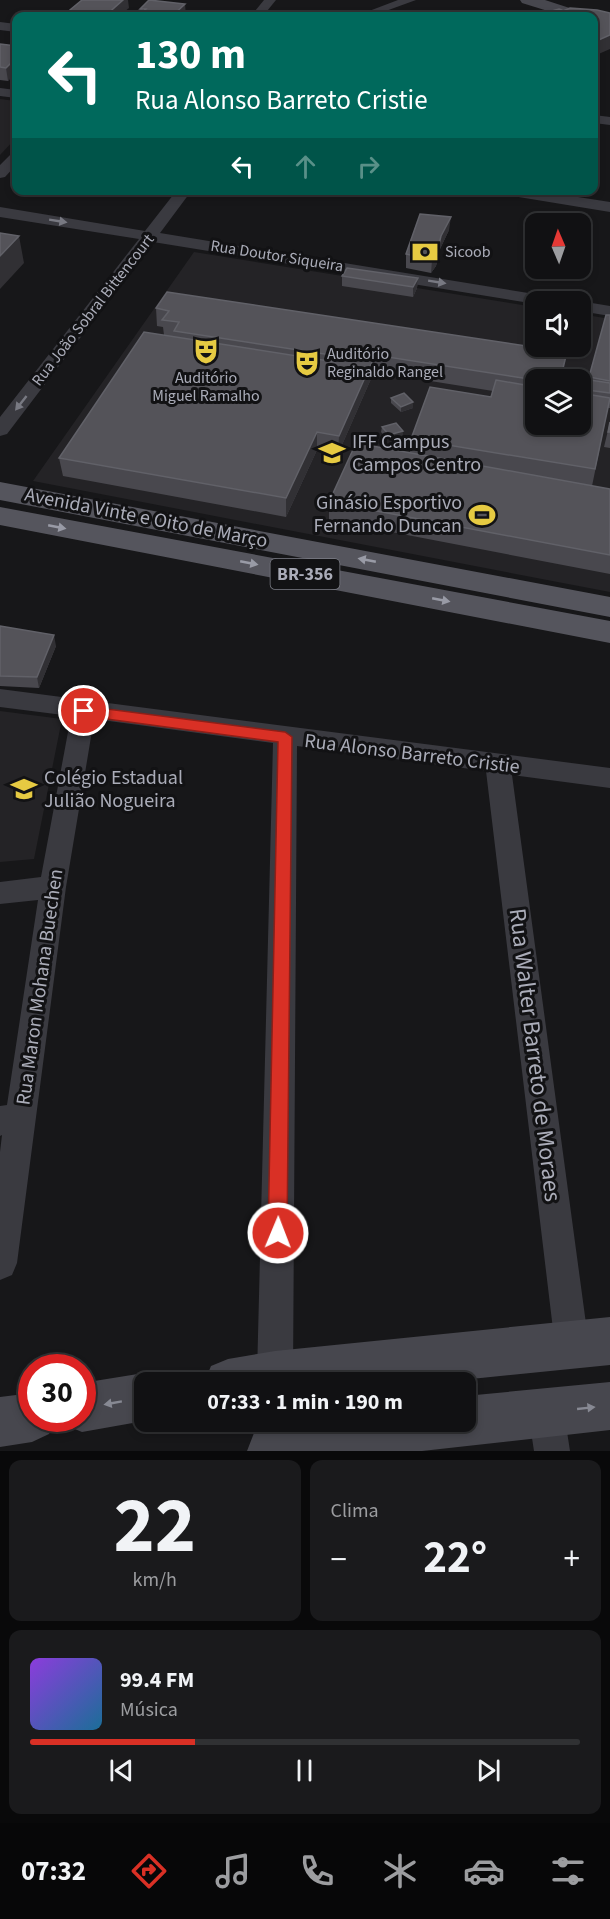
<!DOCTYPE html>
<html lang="pt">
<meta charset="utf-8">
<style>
:root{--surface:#111113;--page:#1a1a1c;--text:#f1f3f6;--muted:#9c9da0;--line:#303133;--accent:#d93025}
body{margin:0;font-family:"Source Sans 3",sans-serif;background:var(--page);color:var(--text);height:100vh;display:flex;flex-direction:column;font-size:22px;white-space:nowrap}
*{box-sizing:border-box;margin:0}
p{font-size:20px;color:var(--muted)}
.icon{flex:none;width:33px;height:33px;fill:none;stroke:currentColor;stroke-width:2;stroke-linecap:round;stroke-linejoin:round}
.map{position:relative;height:1451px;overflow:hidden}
.side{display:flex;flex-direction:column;gap:9px;padding:9px;background:#09090a;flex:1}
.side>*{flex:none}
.hud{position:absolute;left:12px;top:12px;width:586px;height:183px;border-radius:12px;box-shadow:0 3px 9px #0003,0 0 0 2px var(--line);background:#00695c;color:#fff;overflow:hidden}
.needle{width:39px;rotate:358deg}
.fabs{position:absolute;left:525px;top:213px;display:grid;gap:12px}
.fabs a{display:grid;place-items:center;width:66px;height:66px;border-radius:12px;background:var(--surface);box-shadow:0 3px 9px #0003,0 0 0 2px var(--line);font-size:30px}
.speed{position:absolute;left:18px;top:1354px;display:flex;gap:12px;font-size:30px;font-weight:700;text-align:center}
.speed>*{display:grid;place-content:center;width:78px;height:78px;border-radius:50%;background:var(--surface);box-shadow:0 3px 9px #0003,0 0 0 2px var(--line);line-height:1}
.speed .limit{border:9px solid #d22;background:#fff;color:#111}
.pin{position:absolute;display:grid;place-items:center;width:51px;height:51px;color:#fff;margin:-26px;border:3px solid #fff;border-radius:50%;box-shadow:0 2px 6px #0007}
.me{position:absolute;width:66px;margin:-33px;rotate:1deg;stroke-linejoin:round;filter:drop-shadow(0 0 4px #0008)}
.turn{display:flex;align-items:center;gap:21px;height:126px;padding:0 24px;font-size:27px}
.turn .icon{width:78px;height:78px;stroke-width:2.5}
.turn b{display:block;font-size:42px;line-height:51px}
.lanes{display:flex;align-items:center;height:57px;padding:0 24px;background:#0003;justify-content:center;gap:30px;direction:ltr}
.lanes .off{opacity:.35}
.big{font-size:45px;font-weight:700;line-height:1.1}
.side .tile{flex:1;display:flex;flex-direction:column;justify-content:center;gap:9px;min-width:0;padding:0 21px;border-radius:12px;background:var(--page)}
.side .dial{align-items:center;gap:0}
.dial b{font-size:78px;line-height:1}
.song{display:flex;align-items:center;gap:18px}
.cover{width:72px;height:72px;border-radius:9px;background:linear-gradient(135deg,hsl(270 70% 55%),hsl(200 70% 35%))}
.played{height:6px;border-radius:3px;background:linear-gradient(90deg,var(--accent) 30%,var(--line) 30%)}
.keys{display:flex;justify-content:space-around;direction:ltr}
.heat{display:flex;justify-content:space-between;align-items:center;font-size:33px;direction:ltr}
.side .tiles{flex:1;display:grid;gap:9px;grid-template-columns:1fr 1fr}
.tile:last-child{grid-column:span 2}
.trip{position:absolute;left:134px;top:1372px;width:342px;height:60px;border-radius:12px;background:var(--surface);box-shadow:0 3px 9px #0003,0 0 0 2px var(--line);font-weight:700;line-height:60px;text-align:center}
.tabs{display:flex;height:96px;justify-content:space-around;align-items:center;background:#070708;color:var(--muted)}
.tabs .icon{width:42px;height:42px}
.tabs .active{color:var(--accent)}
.tabs b{font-size:27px;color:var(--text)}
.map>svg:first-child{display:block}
</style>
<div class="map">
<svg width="610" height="1451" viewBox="0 0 610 1451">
<rect width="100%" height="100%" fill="#171719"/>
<!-- built -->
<path fill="#242326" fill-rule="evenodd" d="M0,99L16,101V138L0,155Z
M194,252L535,307L536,346H580L581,314L610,319V592L33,481ZM536,380H580V424H536Z
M0,711L62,719L34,859L0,862Z"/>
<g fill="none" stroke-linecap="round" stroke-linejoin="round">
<!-- minor -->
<path fill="#3a3a40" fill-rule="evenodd" d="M264,0H276L263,16H251Z
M398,0H416L372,16H356Z
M0,22L16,24V32L0,30Z
M0,88L16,90V98L0,96Z
M594,115L610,117V125L594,123Z
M16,153V165L5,177L0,178V165L11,154Z
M177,190H192L160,233L553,297L561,302H536V304L153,242L7,434L0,436V417L139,239L0,217V207L145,231Z
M494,190H533L610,202V212L501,194Z
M580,301L610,306V316L580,311V302H578Z
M0,689L610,768V788L512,775L589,1346L584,1358L572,1363L560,1358L555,1346L486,771L297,746L293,1375L289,1383H261L257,1375L273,743L94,719L66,887L17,1263L12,1275L0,1280V1152L2,1135L0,1136V1106L7,1105L38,900L0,904V882L41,877L71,716L0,707Z
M546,1394L559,1399L564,1412L570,1451H534L528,1412L533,1399Z"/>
<!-- secondary -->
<path fill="#47474e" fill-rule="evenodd" d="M520,0H545L585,13L587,16H564L522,3Z
M610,1317V1365L432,1383H204L211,1366L228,1359L275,1351Z
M144,1373L161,1380L163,1383H144V1421L82,1432L65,1425L62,1419H82V1383Z
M610,1382V1430L422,1451H247L254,1433L272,1426L294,1422H465V1396Z
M32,1393V1419H56L49,1434L32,1442L0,1447V1397Z"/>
<!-- primary -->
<path fill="#55555d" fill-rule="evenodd" d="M0,482L610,597V617L0,500Z
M0,507L610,621V643L0,525Z"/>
</g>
<!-- wall -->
<path fill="#49484e" d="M140,9L186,16L141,14Z
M0,44L16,46V72L8,81L0,80Z
M449,230L440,249L436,266L431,273L406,268V254Z
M342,276L418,278L417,288L413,297L342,286Z
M156,308L564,370L562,380H536V424H580V388L589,379L610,315V408H608L592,486L610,489V574L329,520V502L410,453L411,439L491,397L493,391L374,372L338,454L317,450L286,517L63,476L59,458L164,335L163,327L157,326Z
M391,398L413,408L401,412L391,403Z
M610,422V448L604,447Z
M382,427L403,436L388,440L381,432Z
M0,626L56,646L39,688L0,686Z"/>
<!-- shaded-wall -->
<path fill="#313034" d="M123,0H128L129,8L119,16H105Z
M185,4L186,16H172Z
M610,35V49L594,56V42Z
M16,58V72L8,81L6,68Z
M451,217L449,230L440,249L436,266L431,273L432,260L441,236Z
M19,236L24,263L0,289V256Z
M418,278L417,288L413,297V287Z
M567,352L562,380H560Z
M375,355L374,372L338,454L339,436Z
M413,402V408L401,412V407Z
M403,431V436L388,440L389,435Z
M317,432V450L286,517V498Z
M54,635L56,646L39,688L37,677Z"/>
<!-- building -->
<path fill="#545359" stroke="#616168" stroke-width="1.5" d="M82,0H123L105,16H79L64,15Z
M149,0L185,4L172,16H133L135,14H141L146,9H140Z
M570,8L597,10L610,13V35L594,42V16H551Z
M559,9L564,11L551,16H533Z
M0,44L16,46V58L6,68L0,67Z
M420,214L451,217L441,236L437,252L432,260L406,254Z
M0,233L19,236L0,256Z
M347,268L418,278L413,287L342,276Z
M167,292L567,352L560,380H536L375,355L339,436L317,432L286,498L59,458L144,332L335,362L338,356L174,331L179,322L162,320L169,311L156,308Z
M606,315H610V381L589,377Z
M583,379L610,383V393L580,389Z
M496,380L536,387V424H580V393L610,398L595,469L411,439L430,387L491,397Z
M404,393L413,402L401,407L391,398Z
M610,422V432H608Z
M396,423L403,431L389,435L382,427Z
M356,443L610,489V555L329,502Z
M0,626L54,635L37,677L0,676Z"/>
<!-- one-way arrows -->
<defs><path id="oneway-solid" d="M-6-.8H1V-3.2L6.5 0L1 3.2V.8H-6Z" transform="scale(1.5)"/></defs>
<g fill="#787982">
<use href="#oneway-solid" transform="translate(58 221) rotate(9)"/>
<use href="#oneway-solid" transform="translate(437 282) rotate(9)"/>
<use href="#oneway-solid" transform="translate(21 403) rotate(128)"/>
</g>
<g fill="#999ba6">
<use href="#oneway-solid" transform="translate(57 527) rotate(11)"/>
<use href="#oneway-solid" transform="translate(367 560) rotate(-169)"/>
<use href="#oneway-solid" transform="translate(249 563) rotate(11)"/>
<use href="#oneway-solid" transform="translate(441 600) rotate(11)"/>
</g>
<g fill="#878993">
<use href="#oneway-solid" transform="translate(113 1403) rotate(170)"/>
<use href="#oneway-solid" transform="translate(586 1408) rotate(-6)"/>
</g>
<!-- route -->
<path fill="#d93025" stroke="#8d1f18" stroke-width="1.5" d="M84,706L285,732L292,737L287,1233L284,1240L278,1242L271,1240L268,1233L278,742L84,716L77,711Z"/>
<!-- icons -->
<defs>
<g id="bank-bare" transform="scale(2.07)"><path d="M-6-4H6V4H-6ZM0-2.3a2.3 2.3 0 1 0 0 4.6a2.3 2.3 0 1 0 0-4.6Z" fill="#e6ca42" stroke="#121214" stroke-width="2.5" paint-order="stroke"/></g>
<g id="theatre-bare" transform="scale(2.07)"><path d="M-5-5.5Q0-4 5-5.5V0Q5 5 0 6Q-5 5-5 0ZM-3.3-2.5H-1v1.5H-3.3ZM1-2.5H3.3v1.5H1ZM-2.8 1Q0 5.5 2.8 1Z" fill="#e6ca42" stroke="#121214" stroke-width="2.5" paint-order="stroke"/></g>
<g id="university-bare" transform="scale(2.07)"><path d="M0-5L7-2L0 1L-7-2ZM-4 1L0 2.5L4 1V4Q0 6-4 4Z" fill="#e6ca42" stroke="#121214" stroke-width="2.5" paint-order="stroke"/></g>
<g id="stadium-bare" transform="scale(2.07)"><path d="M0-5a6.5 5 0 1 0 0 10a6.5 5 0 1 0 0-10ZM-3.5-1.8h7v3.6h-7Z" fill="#e6ca42" stroke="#121214" stroke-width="2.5" paint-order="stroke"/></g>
<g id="school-bare" transform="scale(2.07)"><path d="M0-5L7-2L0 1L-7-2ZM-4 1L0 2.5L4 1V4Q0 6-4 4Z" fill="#e6ca42" stroke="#121214" stroke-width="2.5" paint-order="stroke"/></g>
</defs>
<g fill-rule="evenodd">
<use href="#bank-bare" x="425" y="252"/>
<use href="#theatre-bare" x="206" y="351"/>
<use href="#theatre-bare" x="307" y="363"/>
<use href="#university-bare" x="332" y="453"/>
<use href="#stadium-bare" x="482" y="515"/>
<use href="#school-bare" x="24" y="789"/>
</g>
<g text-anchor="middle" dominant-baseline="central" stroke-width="6" stroke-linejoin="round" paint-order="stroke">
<!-- far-poi labels -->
<g font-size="16" fill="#aaacb8" stroke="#121214" text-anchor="start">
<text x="445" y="252">Sicoob</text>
<text x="327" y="354">Auditório<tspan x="327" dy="18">Reginaldo Rangel</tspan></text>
<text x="206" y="378" text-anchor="middle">Auditório<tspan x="206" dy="18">Miguel Ramalho</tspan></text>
</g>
<!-- far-street labels -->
<g font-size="16" fill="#aaacb8" stroke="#121214">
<text transform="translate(277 256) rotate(9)">Rua Doutor Siqueira</text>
<text transform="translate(93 310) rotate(-52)">Rua João Sobral Bittencourt</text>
</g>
<!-- shield labels -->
<rect fill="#121214" stroke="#7c7e87" stroke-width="1.5" x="270.5" y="559" width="69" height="30" rx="4.5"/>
<g font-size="18" font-weight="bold" fill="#aaacb8">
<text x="305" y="574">BR-356</text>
</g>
<!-- poi labels -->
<g font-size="20" fill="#aaacb8" stroke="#121214" text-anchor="start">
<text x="352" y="442">IFF Campus<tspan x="352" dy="23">Campos Centro</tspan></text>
<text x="462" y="503" text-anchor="end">Ginásio Esportivo<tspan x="462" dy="23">Fernando Duncan</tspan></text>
<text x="44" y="778">Colégio Estadual<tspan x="44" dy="23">Julião Nogueira</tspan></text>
</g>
<!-- street labels -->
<g font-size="20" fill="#aaacb8" stroke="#121214">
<text transform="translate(146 518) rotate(11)">Avenida Vinte e Oito de Março</text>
<text transform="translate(412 754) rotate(7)">Rua Alonso Barreto Cristie</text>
<text transform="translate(40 987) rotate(-82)">Rua Maron Mohana Buechen</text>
</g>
<!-- near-street labels -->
<g font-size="24" fill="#aaacb8" stroke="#121214">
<text transform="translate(535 1055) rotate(83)">Rua Walter Barreto de Moraes</text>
</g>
</g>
</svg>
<div class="fabs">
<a><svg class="needle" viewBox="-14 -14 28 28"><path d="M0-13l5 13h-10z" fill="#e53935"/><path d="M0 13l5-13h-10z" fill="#9c9da0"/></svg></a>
<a><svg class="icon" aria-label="sound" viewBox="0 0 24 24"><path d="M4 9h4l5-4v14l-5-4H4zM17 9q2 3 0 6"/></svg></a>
<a><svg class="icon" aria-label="layers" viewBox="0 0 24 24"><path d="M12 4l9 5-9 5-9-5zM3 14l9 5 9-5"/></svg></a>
</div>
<div class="speed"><div class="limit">30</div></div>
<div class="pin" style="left:84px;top:711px;background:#d93025"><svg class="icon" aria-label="arrive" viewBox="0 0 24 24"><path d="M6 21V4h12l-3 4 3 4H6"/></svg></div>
<svg class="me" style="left:278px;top:1233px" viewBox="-20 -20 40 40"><circle r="17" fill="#d93025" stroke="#fff" stroke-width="3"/><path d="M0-11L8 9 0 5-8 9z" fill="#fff"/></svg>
<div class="trip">07:33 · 1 min · 190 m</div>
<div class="hud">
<div class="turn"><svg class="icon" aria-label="left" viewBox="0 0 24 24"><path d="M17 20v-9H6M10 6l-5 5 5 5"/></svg><div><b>130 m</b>Rua Alonso Barreto Cristie</div></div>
<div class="lanes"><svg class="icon" aria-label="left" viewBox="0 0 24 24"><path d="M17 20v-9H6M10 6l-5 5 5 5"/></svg><svg class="icon off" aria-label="ahead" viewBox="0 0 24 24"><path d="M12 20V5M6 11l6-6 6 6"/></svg><svg class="icon off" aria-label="right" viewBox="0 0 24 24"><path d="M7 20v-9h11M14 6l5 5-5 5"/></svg></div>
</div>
</div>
<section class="side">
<div class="tiles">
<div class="tile dial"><b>22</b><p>km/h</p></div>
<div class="tile"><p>Clima</p>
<div class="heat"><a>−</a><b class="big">22°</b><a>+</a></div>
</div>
<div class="tile">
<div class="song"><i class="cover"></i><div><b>99.4 FM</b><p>Música</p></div></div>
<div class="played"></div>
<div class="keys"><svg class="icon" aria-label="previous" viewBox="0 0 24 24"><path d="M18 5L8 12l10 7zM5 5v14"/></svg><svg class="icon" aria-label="pause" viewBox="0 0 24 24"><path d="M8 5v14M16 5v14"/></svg><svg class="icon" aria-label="next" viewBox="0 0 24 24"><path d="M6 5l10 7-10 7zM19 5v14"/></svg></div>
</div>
</div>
</section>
<nav class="tabs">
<b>07:32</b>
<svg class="icon active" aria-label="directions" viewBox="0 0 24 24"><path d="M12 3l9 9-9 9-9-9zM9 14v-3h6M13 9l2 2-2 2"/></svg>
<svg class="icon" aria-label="music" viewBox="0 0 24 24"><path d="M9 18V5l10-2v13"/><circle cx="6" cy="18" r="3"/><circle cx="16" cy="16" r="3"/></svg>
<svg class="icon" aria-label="phone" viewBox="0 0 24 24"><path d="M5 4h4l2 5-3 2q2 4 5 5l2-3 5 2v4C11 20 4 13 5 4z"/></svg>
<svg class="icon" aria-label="climate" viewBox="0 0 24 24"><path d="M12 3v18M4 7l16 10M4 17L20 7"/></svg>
<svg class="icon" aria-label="car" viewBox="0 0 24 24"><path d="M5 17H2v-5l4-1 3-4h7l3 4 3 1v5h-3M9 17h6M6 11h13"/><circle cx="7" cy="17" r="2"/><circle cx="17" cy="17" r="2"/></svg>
<svg class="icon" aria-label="filters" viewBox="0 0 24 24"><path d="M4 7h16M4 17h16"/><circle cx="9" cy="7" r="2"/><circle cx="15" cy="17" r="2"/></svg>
</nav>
